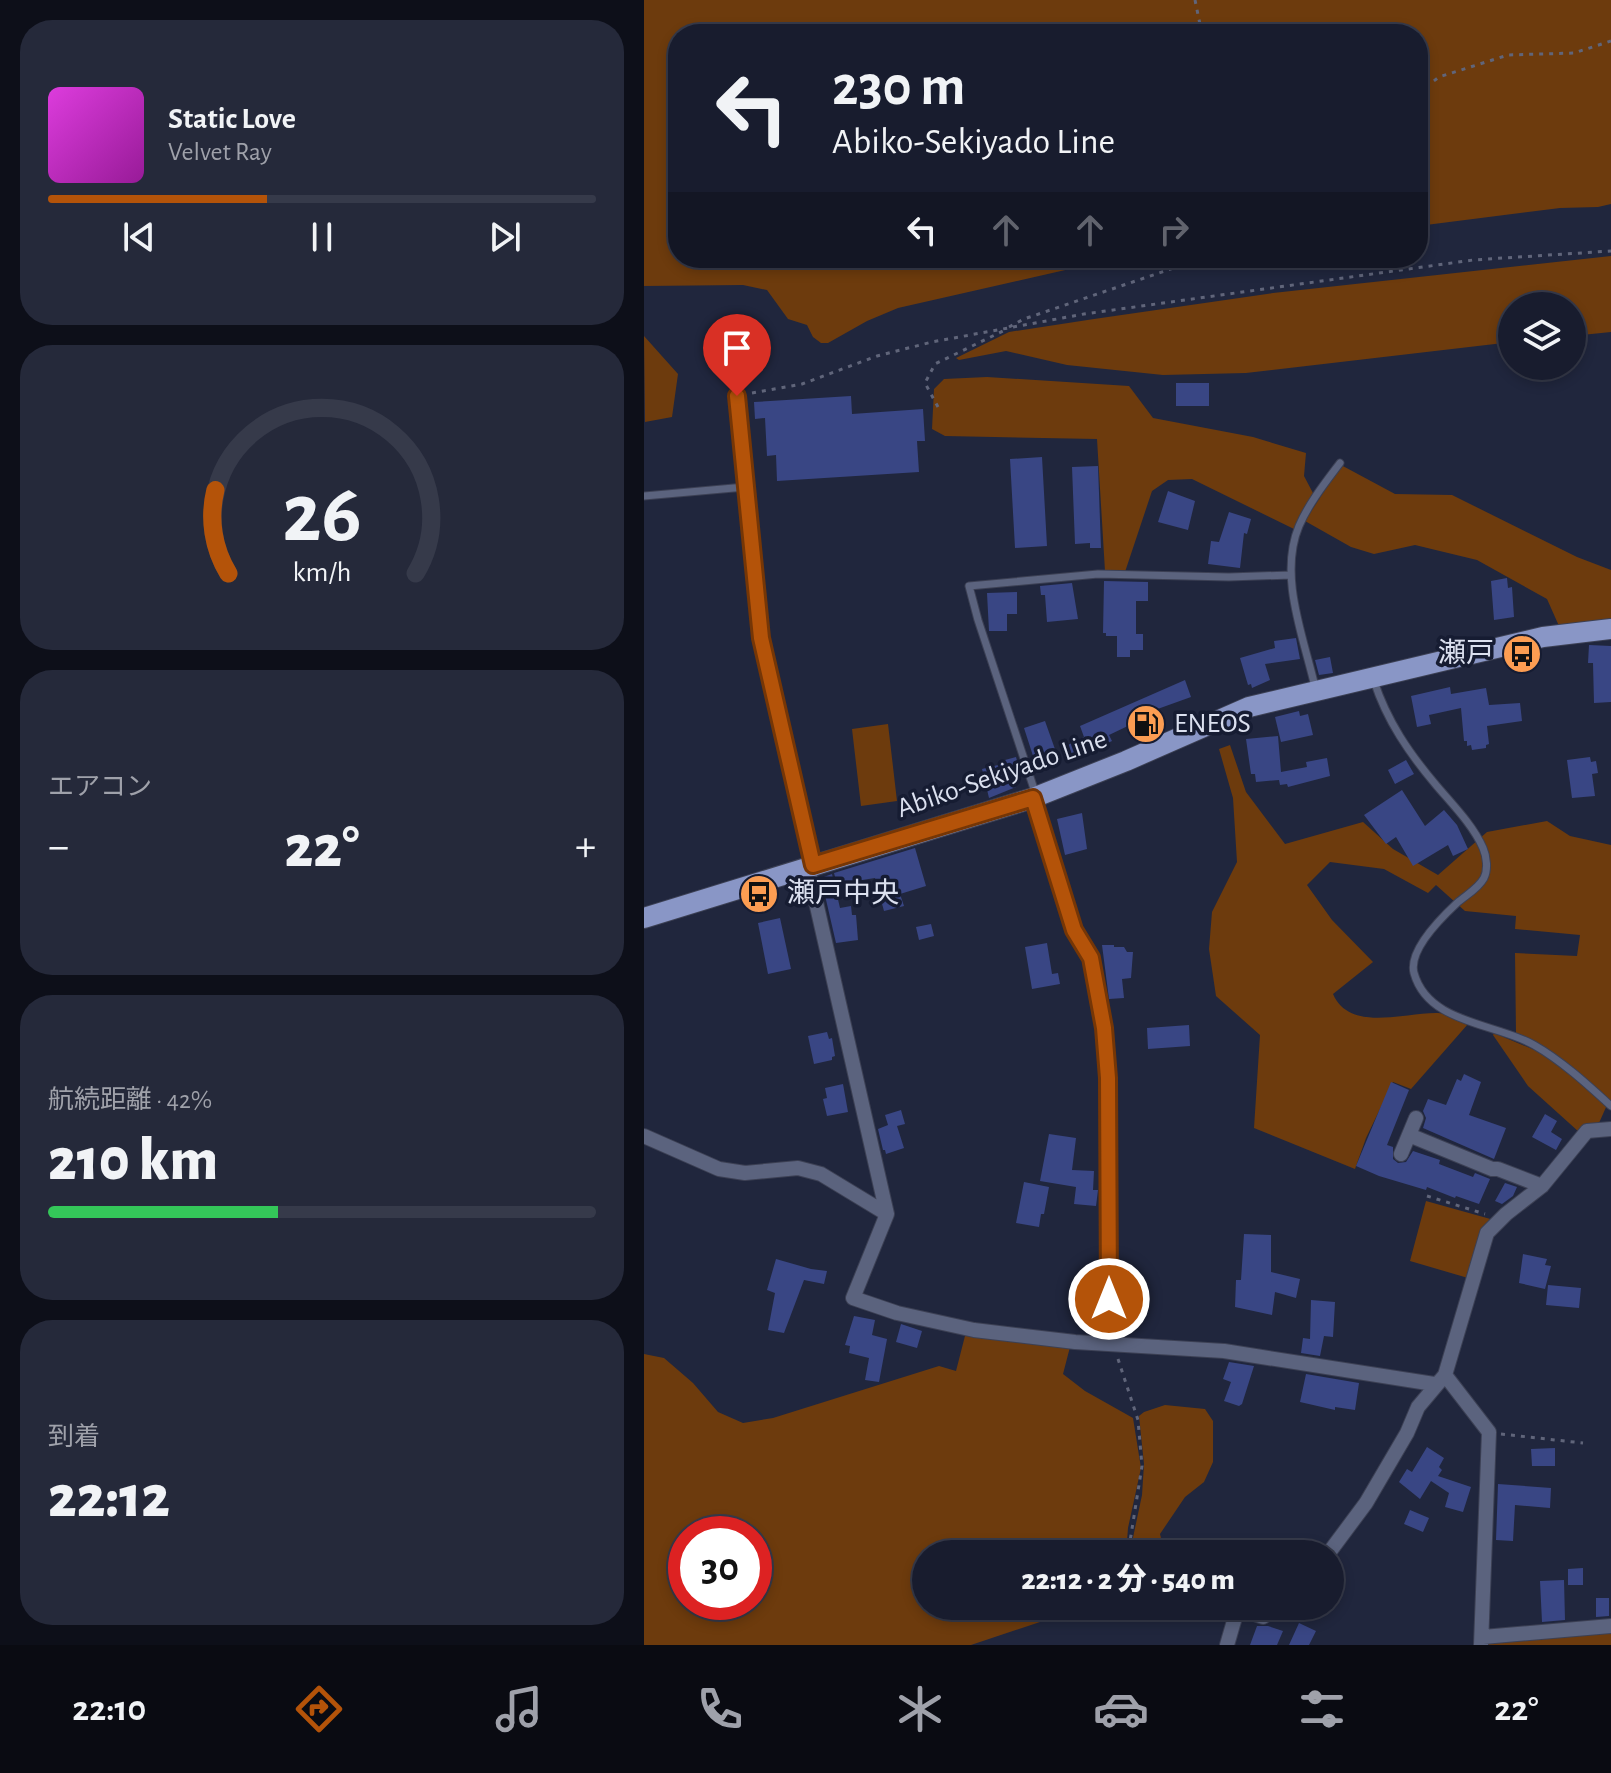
<!DOCTYPE html>
<html lang="ja">
<meta charset="utf-8">
<style>
:root{--surface:#181c2e;--page:#25293a;--text:#f1f3f6;--muted:#9fa1aa;--line:#363a4a;--accent:#b45309}
body{margin:0;font-family:"Alegreya Sans","Noto Sans JP",sans-serif;background:var(--page);color:var(--text);height:100vh;display:flex;flex-direction:column;font-size:30px;white-space:nowrap}
*{box-sizing:border-box;margin:0}
p{font-size:26px;color:var(--muted)}
.icon{flex:none;width:44px;height:44px;fill:none;stroke:currentColor;stroke-width:2;stroke-linecap:round;stroke-linejoin:round}
.map{position:relative;flex:1;overflow:hidden}
.details{display:flex;flex-direction:column;gap:20px;padding:20px;background:#0d0f19;width:644px}
.details>*{flex:none}
.top-card{position:absolute;left:24px;top:24px;width:760px;height:244px;border-radius:32px;box-shadow:0 4px 12px #0003,0 0 0 2px var(--line);background:#181c2e;color:var(--text);overflow:hidden}
.fabs{position:absolute;left:854px;top:292px;display:grid;gap:16px}
.fabs a{display:grid;place-items:center;width:88px;height:88px;border-radius:50%;background:var(--surface);box-shadow:0 4px 12px #0003,0 0 0 2px var(--line);font-size:40px}
.speed{position:absolute;left:24px;top:1516px;display:flex;gap:16px;font-size:40px;font-weight:700;text-align:center}
.speed>*{display:grid;place-content:center;width:104px;height:104px;border-radius:50%;background:var(--surface);box-shadow:0 4px 12px #0003,0 0 0 2px var(--line);line-height:1}
.speed .limit{border:12px solid #d22;background:#fff;color:#111}
.pin{position:absolute;display:grid;place-items:center;width:68px;height:68px;color:#fff;margin:-82px -34px;border-radius:50% 50% 50% 0;rotate:-45deg;box-shadow:0 0 8px #0007}
.pin .icon{rotate:45deg}
.me{position:absolute;width:88px;margin:-44px;rotate:0deg;stroke-linejoin:round;filter:drop-shadow(0 0 6px #0008)}
.turn{display:flex;align-items:center;gap:28px;height:168px;padding:0 32px;font-size:36px}
.turn .icon{width:104px;height:104px;stroke-width:2.5}
.turn b{display:block;font-size:56px;line-height:68px}
.lanes{display:flex;align-items:center;height:76px;padding:0 32px;background:#0003;justify-content:center;gap:40px;direction:ltr}
.lanes .off{opacity:.35}
.big{font-size:60px;font-weight:800;line-height:1.1}
.details .widget{flex:1;display:flex;flex-direction:column;justify-content:center;gap:12px;min-width:0;padding:0 28px;border-radius:32px;background:var(--page)}
.details .dial{align-items:center;gap:0}
.dial svg{height:208px;overflow:visible;fill:none;stroke:var(--line);stroke-width:7;stroke-linecap:round;text-anchor:middle}
.dial text{fill:var(--text);stroke:none}
.song{display:flex;align-items:center;gap:24px}
.cover{width:96px;height:96px;border-radius:12px;background:linear-gradient(135deg,hsl(300 70% 55%),hsl(300 70% 35%))}
.played{height:8px;border-radius:4px;background:linear-gradient(90deg,var(--accent) 40%,var(--line) 40%)}
.keys{display:flex;justify-content:space-around;direction:ltr}
.heat{display:flex;justify-content:space-between;align-items:center;font-size:44px;direction:ltr}
.charge{height:12px;border-radius:6px;background:linear-gradient(90deg,#34c759 42%,var(--line) 0)}
.trip{position:absolute;left:268px;top:1540px;width:432px;height:80px;border-radius:40px;background:var(--surface);box-shadow:0 4px 12px #0003,0 0 0 2px var(--line);font-weight:800;line-height:80px;text-align:center}
.menu{display:flex;height:128px;justify-content:space-around;align-items:center;background:#0a0b12;color:var(--muted)}
.menu .icon{width:56px;height:56px}
.menu .on{color:var(--accent)}
.menu b{font-size:36px;color:var(--text)}
main{display:flex;flex:1;min-height:0}
.map>svg:first-child{display:block}
</style>
<main>
<section class="details">
<div class="widget">
<div class="song"><i class="cover"></i><div><b>Static Love</b><p>Velvet Ray</p></div></div>
<div class="played"></div>
<div class="keys"><svg class="icon" aria-label="previous" viewBox="0 0 24 24"><path d="M18 5L8 12l10 7zM5 5v14"/></svg><svg class="icon" aria-label="pause" viewBox="0 0 24 24"><path d="M8 5v14M16 5v14"/></svg><svg class="icon" aria-label="next" viewBox="0 0 24 24"><path d="M6 5l10 7-10 7zM19 5v14"/></svg></div>
</div>
<div class="widget dial"><svg viewBox="0 0 100 80">
<path d="M14 69A42 42 0 1 1 86 69"/>
<path d="M14 69A42 42 0 0 1 9 37" stroke="#b45309"/>
<text x="50" y="56" font-size="32" font-weight="700">26</text>
<text x="50" y="72" font-size="11">km/h</text>
</svg></div>
<div class="widget"><p>エアコン</p>
<div class="heat"><a>−</a><b class="big">22°</b><a>+</a></div>
</div>
<div class="widget"><p>航続距離 · 42%</p><b class="big">210 km</b><div class="charge"></div></div>
<div class="widget"><p>到着</p><b class="big">22:12</b></div>
</section>
<div class="map">
<svg width="967" height="1645" viewBox="0 0 967 1645">
<rect width="100%" height="100%" fill="#20263d"/>
<!-- green -->
<path fill="#6d3b0d" fill-rule="evenodd" d="M0,0H967V204L954,207L916,208L774,226V34H34V258H474L254,308L223,321L184,343H177L169,337L163,325L144,319L123,290L99,285L0,286Z
M967,256V332L928,336V306H868V342L602,373L519,375L423,365L362,351L315,360L312,358L365,332L450,319L629,293Z
M0,336L34,374L28,417L1,422Z
M343,377L485,386L509,418L609,437L662,453L660,476L670,495L650,529L548,479L524,480L508,491L481,572L461,571L453,439L301,436L288,429L290,389L300,379Z
M697,465L751,494L808,495L933,557L967,570V621L915,626L903,599L833,560L771,545L730,554L707,547L661,521Z
M244,724L253,801L217,806L208,729Z
M586,745L602,792L641,844L719,822L749,849L794,875L843,832L903,821L926,836L967,845V1102L872,1034L871,953L933,956L936,935L871,929L872,916L821,911L792,885L784,893L740,869L686,862L663,885L688,920L729,962L689,994C706,1033 761,1012 794,1013C804,1013 815,1020 824,1024L767,1089L749,1082L722,1138L711,1169L610,1128L616,1035L572,996L565,949L568,912L593,862L589,798L575,749Z
M850,1033L900,1054L963,1105L955,1123L935,1132L884,1086L849,1035Z
M782,1201L850,1220L824,1278L766,1261Z
M322,1332L426,1347L419,1374L441,1391L489,1418L497,1468L484,1528L482,1554H282V1606H444L327,1645H0V1354L20,1358L49,1383L74,1412L99,1423L129,1418L295,1366L312,1371ZM42,1534H110V1602H42Z
M521,1405L561,1409L569,1421V1462L560,1482L541,1497L516,1534L519,1546L535,1551L533,1554H488L487,1547L498,1495L500,1464L495,1416L500,1412Z
M967,1629V1645H839L840,1640Z"/>
<!-- building -->
<path fill="#394684" d="M532,383H565V406H532Z
M207,396L208,414L279,409L281,441H273L275,472L133,481L132,455L123,456L121,418L111,419L110,402Z
M398,457L403,546L371,548L366,459Z
M454,466L457,548H446V543L431,544L428,467Z
M524,491L551,501L544,530L514,522Z
M585,512L607,519L603,534L600,533L596,568L564,564L567,541L575,542Z
M863,578L864,588L868,587L870,617L850,620L847,581Z
M460,581L504,582V601H492V634H499V650H486V657H473V636H462V633H459Z
M428,583L434,619L403,622L401,595H397L396,586Z
M373,592V614H363V631H345L343,593Z
M652,638L656,659L621,664L626,680L608,688L607,684L604,685L596,658L631,648L630,641Z
M945,645L967,646V702L950,703L949,663H944Z
M686,657L689,673L675,675L671,660Z
M541,680L547,697L508,711L516,730L495,739L488,724L465,735L468,741L426,761L420,747L440,737L436,726Z
M806,687L807,694L842,688L845,705L876,703L878,721L843,726L845,744L842,745V748L828,750L827,745L823,746V741H820L817,708L785,715L787,724L773,727L767,696Z
M655,711L656,716L664,714L669,735L637,742L631,717Z
M401,721L412,752L390,759L380,728Z
M634,736L637,772L663,767L662,762L683,758L686,776L644,787L643,784L636,785L635,780L612,782L611,774H607L602,739Z
M372,757L376,772L369,773L372,787L345,798L338,769L362,763L361,760Z
M946,757L947,762L952,761L954,773L948,774L951,796L928,798L923,760Z
M762,760L770,774L751,784L744,770Z
M758,790L781,826L800,810L813,825L824,849L809,856L804,845L769,866L752,837L742,844L720,815Z
M438,813L443,849L421,855L413,819Z
M271,848L282,886L256,894L260,906L240,911L231,878L193,884L190,873Z
M188,874L196,908L207,906L208,915H212L214,940L192,943L177,878Z
M136,918L147,969L124,974L114,923Z
M287,924L290,936L275,940L272,927Z
M403,943L408,974L414,973L416,984L388,989L381,947Z
M458,945H470V947H480L483,952H489L487,978L478,979L480,998L465,999Z
M545,1025L546,1046L504,1049L503,1028Z
M183,1032L185,1039L188,1038L191,1056L188,1057V1060L170,1064L164,1036Z
M820,1074L837,1082L825,1115L862,1128L850,1159L779,1128L782,1118L779,1111L784,1099L802,1105L813,1079L817,1081Z
M747,1082L765,1090L743,1145L749,1147V1159L754,1163L762,1162L769,1151L796,1160L795,1164L829,1177L831,1173L846,1179L835,1204L812,1196L811,1198L783,1187L782,1190L735,1176L712,1166Z
M199,1084L204,1112L183,1116L179,1099L183,1098L181,1088Z
M257,1110L261,1124L253,1126L260,1148L242,1154L241,1150H239L234,1129L244,1125L241,1115Z
M901,1114L913,1121L907,1132L918,1139L912,1150L888,1137Z
M405,1134L432,1138L428,1170L450,1171L449,1190H454L452,1206L430,1204L432,1187L396,1181Z
M380,1182L405,1187L400,1214H397L395,1227L372,1223Z
M861,1183L873,1187L869,1196L858,1204L851,1201Z
M600,1234L627,1235V1272L656,1279L652,1298L631,1292L628,1315L591,1307L592,1280H597Z
M879,1254L903,1259L901,1265L907,1266L901,1289L875,1283Z
M132,1259L167,1269L183,1271L180,1284L160,1280L140,1333L124,1330L131,1293L123,1290Z
M904,1285L937,1288L935,1308L902,1305Z
M667,1300L691,1302L689,1337L680,1336L676,1356L657,1353L659,1338L666,1339Z
M210,1316L231,1320L228,1335L243,1339L235,1382L221,1380L225,1358L205,1353L206,1346L201,1345Z
M257,1324L278,1331L273,1348L252,1342Z
M585,1362L610,1366L598,1404L595,1406L580,1401L587,1382L579,1379Z
M662,1374L715,1383L711,1410L691,1407V1410L656,1402Z
M783,1447L800,1458L795,1467L798,1470L794,1476L827,1487L819,1512L801,1507L805,1493L787,1481L776,1499L755,1482L763,1469L768,1472Z
M911,1448V1466H888L887,1449Z
M854,1484L907,1488L906,1508L871,1505L869,1541L852,1540Z
M766,1510L785,1518L779,1532L760,1524Z
M939,1568V1585H924V1569Z
M920,1580L921,1620L898,1622L896,1581Z
M952,1598H965V1616L952,1617Z
M655,1623L672,1631L665,1645H645Z
M613,1626H624L639,1631L633,1645H606Z"/>
<g fill="none" stroke-linecap="round" stroke-linejoin="round">
<!-- lane casing -->
<g stroke="#3c4054" stroke-width="9">
<path id="lane" d="M0,496L101,487
M730,681C743,721 765,753 792,785C808,804 829,825 839,848C843,857 844,870 840,878C834,889 822,895 813,903C798,917 764,950 770,973C784,1024 852,1023 890,1045C918,1061 944,1085 967,1106
M671,687C660,638 634,576 655,526C665,503 681,483 696,463
M392,795L334,620L325,586L454,574L585,577L647,575"/>
</g>
<!-- street casing -->
<g stroke="#3c4054" stroke-width="16">
<path id="street" d="M93,396L117,638L169,865
M389,798L430,930L447,958L460,1028L464,1078L465,1331L470,1343
M164,867L243,1214L209,1298L253,1313L330,1330L431,1342L580,1351L790,1384
M765,1135L848,1169H854L898,1186
M0,1136L75,1169L101,1173L154,1168L177,1174L243,1214
M757,1154L772,1118
M801,1375L845,1432L837,1645
M684,1554L722,1503L763,1433L774,1407L801,1375L843,1233L862,1214L898,1186L943,1131L967,1129
M839,1637L967,1626
M583,1645L592,1614L596,1609L619,1617L635,1606"/>
</g>
<!-- primary casing -->
<g stroke="#3c4054" stroke-width="22">
<path id="primary" d="M0,918L389,798L482,761L605,707L899,637L967,629"/>
</g>
<!-- path -->
<path stroke="#60657a" stroke-width="3" stroke-dasharray="4 6" stroke-linecap="butt" d="M551,0L558,34
M774,93L795,77L864,55L930,53L967,41
M365,327L380,319L559,258
M108,393L158,384L233,356L288,342L440,314L829,260L967,251
M294,407L281,383L291,364L359,331
M783,1196L841,1214
M474,1359L494,1420L498,1466L484,1554
M857,1434L939,1443"/>
<!-- lane -->
<use href="#lane" stroke="#5b637e" stroke-width="7"/>
<!-- street -->
<use href="#street" stroke="#5b637e" stroke-width="14"/>
<!-- primary -->
<use href="#primary" stroke="#8996c6" stroke-width="20"/>
</g>
<g fill="none" stroke-linecap="round" stroke-linejoin="round">
<!-- route casing -->
<g stroke="#753606" stroke-width="20">
<path id="route" d="M93,396L117,638L169,865L389,798L430,930L447,958L460,1028L464,1078L465,1299"/>
</g>
<!-- route -->
<use href="#route" stroke="#b45309" stroke-width="14"/>
</g>
<!-- icons -->
<defs>
<g id="bus-disc" transform="scale(2)"><circle r="9.5" fill="#fc9d52" stroke="#161c32"/><path d="M-5-6H5V4H4V6H2V4H-2V6H-4V4H-5ZM-3.5-4V0h7V-4ZM-3.5 1.2v1.5H-2V1.2ZM2 1.2v1.5H3.5V1.2Z" fill="#111"/></g>
<g id="fuel-disc" transform="scale(2)"><circle r="9.5" fill="#fc9d52" stroke="#161c32"/><path d="M-5.5-6h7V0h2V4h1.3V-2.5L3-4.5l.8-.8L6-3V5H2.5V1h-1V6h-7ZM-4.2-4.7v3.2H.2V-4.7Z" fill="#111"/></g>
</defs>
<g fill-rule="evenodd">
<use href="#bus-disc" x="878" y="654"/>
<use href="#fuel-disc" x="502" y="724"/>
<use href="#bus-disc" x="115" y="894"/>
</g>
<g text-anchor="middle" dominant-baseline="central" stroke-width="7" stroke-linejoin="round" paint-order="stroke">
<!-- poi labels -->
<g font-size="28" fill="#dbe0ef" stroke="#161c32" text-anchor="start">
<text x="850" y="654" text-anchor="end">瀬戸</text>
<text x="530" y="724">ENEOS</text>
<text x="143" y="894">瀬戸中央</text>
</g>
<!-- street labels -->
<g font-size="28" fill="#dbe0ef" stroke="#161c32">
<text transform="translate(358 774) rotate(-19)">Abiko-Sekiyado Line</text>
</g>
</g>
</svg>
<div class="fabs">
<a><svg class="icon" aria-label="layers" viewBox="0 0 24 24"><path d="M12 4l9 5-9 5-9-5zM3 14l9 5 9-5"/></svg></a>
</div>
<div class="speed"><div class="limit">30</div></div>
<div class="pin" style="left:93px;top:396px;background:#d93025"><svg class="icon" aria-label="arrive" viewBox="0 0 24 24"><path d="M6 21V4h12l-3 4 3 4H6"/></svg></div>
<svg class="me" style="left:465px;top:1299px" viewBox="-20 -20 40 40"><circle r="17" fill="#b45309" stroke="#fff" stroke-width="3"/><path d="M0-11L8 9 0 5-8 9z" fill="#fff"/></svg>
<div class="trip">22:12 · 2 分 · 540 m</div>
<div class="top-card">
<div class="turn"><svg class="icon" aria-label="left" viewBox="0 0 24 24"><path d="M17 20v-9H6M10 6l-5 5 5 5"/></svg><div><b>230 m</b>Abiko-Sekiyado Line</div></div>
<div class="lanes"><svg class="icon" aria-label="left" viewBox="0 0 24 24"><path d="M17 20v-9H6M10 6l-5 5 5 5"/></svg><svg class="icon off" aria-label="ahead" viewBox="0 0 24 24"><path d="M12 20V5M6 11l6-6 6 6"/></svg><svg class="icon off" aria-label="ahead" viewBox="0 0 24 24"><path d="M12 20V5M6 11l6-6 6 6"/></svg><svg class="icon off" aria-label="right" viewBox="0 0 24 24"><path d="M7 20v-9h11M14 6l5 5-5 5"/></svg></div>
</div>
</div>
</main>
<nav class="menu">
<b>22:10</b>
<svg class="icon on" aria-label="directions" viewBox="0 0 24 24"><path d="M12 3l9 9-9 9-9-9zM9 14v-3h6M13 9l2 2-2 2"/></svg>
<svg class="icon" aria-label="music" viewBox="0 0 24 24"><path d="M9 18V5l10-2v13"/><circle cx="6" cy="18" r="3"/><circle cx="16" cy="16" r="3"/></svg>
<svg class="icon" aria-label="phone" viewBox="0 0 24 24"><path d="M5 4h4l2 5-3 2q2 4 5 5l2-3 5 2v4C11 20 4 13 5 4z"/></svg>
<svg class="icon" aria-label="climate" viewBox="0 0 24 24"><path d="M12 3v18M4 7l16 10M4 17L20 7"/></svg>
<svg class="icon" aria-label="car" viewBox="0 0 24 24"><path d="M5 17H2v-5l4-1 3-4h7l3 4 3 1v5h-3M9 17h6M6 11h13"/><circle cx="7" cy="17" r="2"/><circle cx="17" cy="17" r="2"/></svg>
<svg class="icon" aria-label="filters" viewBox="0 0 24 24"><path d="M4 7h16M4 17h16"/><circle cx="9" cy="7" r="2"/><circle cx="15" cy="17" r="2"/></svg>
<b>22°</b>
</nav>
